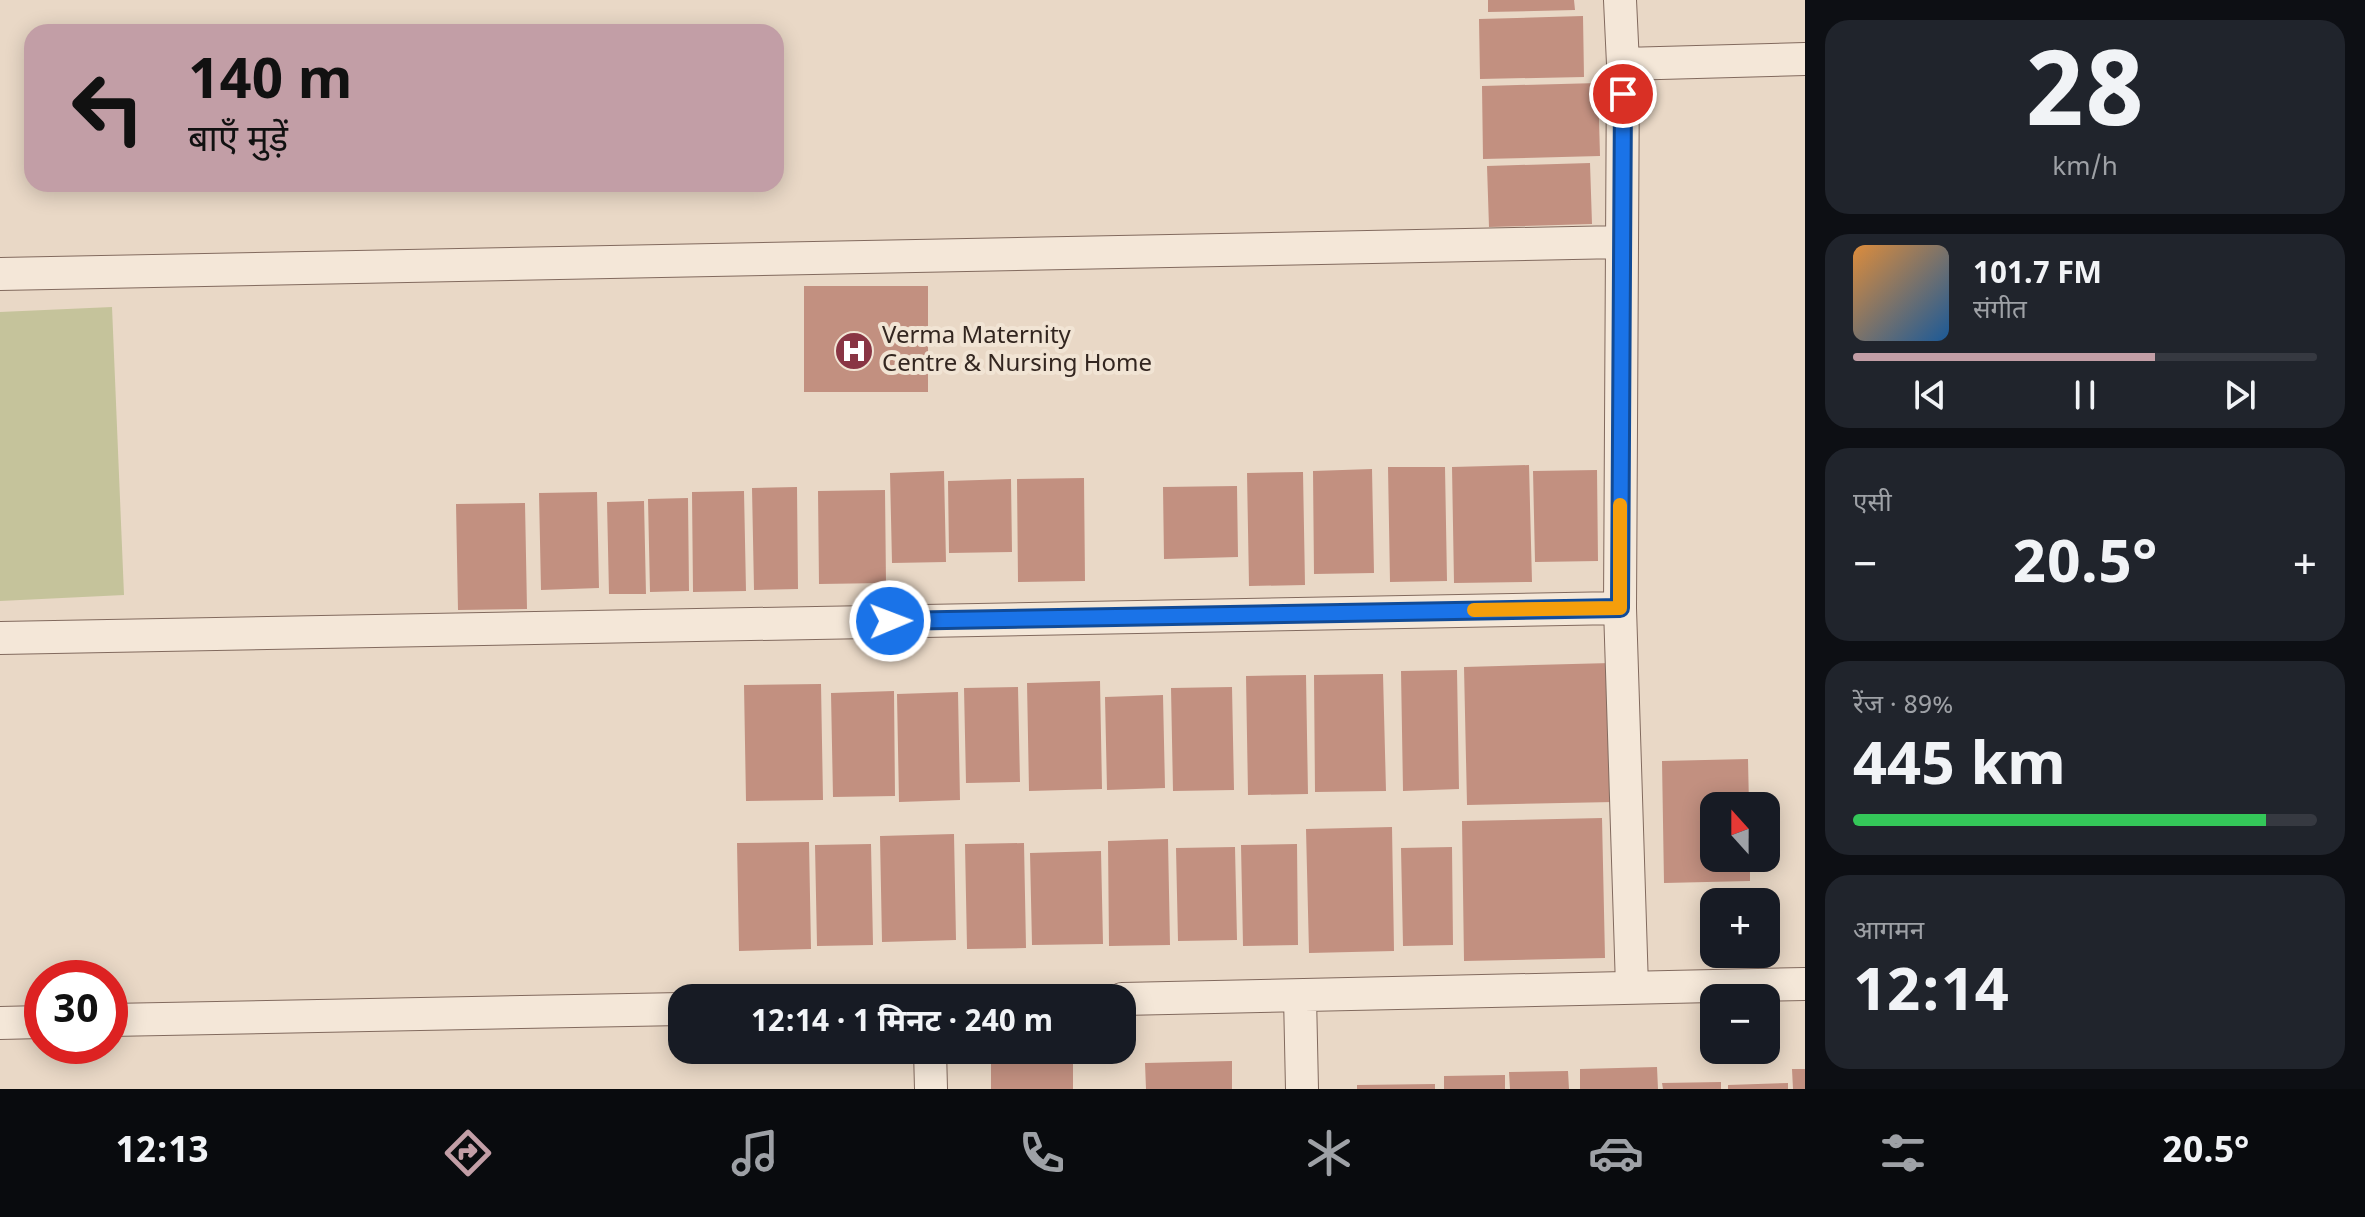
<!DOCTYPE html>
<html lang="hi">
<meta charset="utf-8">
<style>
:root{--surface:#171b24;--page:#20242c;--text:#f1f3f6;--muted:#9ea1a6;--line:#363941;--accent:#c29ea6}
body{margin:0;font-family:Georgia,"Noto Sans Devanagari",serif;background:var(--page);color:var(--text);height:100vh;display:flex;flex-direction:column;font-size:30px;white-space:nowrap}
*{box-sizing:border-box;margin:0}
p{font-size:26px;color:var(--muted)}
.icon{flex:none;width:44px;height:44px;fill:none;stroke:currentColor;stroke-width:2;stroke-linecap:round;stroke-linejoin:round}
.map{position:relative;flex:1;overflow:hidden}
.side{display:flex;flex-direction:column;gap:20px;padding:20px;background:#0d0f14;width:560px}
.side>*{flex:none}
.guide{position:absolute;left:24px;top:24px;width:760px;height:168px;border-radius:24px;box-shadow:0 4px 20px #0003;background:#c29ea6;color:#111;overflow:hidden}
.needle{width:52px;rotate:339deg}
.buttons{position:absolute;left:1700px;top:792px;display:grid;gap:16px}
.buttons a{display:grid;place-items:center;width:80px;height:80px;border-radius:16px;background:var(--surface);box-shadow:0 4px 20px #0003;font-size:40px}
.speed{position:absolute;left:24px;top:960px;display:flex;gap:16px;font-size:40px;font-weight:700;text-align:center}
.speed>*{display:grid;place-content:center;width:104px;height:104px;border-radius:50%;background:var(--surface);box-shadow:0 4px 20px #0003;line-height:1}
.speed .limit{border:12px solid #d22;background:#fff;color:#111}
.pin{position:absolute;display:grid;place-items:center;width:68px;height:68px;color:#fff;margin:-34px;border:4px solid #fff;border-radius:50%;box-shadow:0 2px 8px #0007}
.me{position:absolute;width:88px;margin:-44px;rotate:89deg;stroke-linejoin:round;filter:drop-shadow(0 0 6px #0008)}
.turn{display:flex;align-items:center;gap:28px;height:168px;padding:0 32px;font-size:36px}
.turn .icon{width:104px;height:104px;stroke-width:2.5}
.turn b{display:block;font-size:56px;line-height:68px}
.big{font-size:60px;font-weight:700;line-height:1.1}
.side .tile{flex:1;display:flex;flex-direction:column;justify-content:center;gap:12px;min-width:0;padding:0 28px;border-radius:24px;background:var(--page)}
.side .dial{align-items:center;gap:0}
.dial b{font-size:104px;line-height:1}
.song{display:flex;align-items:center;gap:24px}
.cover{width:96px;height:96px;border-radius:12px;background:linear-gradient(135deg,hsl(30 70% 55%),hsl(210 70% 35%))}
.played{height:8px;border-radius:4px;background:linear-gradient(90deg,var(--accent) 65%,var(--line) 65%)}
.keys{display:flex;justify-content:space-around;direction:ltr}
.heat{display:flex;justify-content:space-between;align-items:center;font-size:44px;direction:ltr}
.charge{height:12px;border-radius:6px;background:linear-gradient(90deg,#34c759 89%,var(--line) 0)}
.trip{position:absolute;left:668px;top:984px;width:468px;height:80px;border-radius:24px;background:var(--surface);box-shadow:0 4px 20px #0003;font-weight:700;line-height:80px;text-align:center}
.tabs{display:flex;height:128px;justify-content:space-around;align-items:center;background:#090b0e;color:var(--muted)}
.tabs .icon{width:56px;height:56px}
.tabs .on{color:var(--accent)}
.tabs b{font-size:36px;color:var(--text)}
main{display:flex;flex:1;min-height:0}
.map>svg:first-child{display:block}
</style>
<main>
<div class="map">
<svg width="1805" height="1089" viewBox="0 0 1805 1089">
<rect width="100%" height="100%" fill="#e9d8c6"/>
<!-- green -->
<path fill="#c5c39b" d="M112,307L124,595L0,601V312Z"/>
<!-- building -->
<path fill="#c29080" d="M1488,0H1574L1575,10L1488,12Z
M1583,16L1584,77L1480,79L1479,19Z
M1598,83L1600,156L1483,159L1482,86Z
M1590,163L1592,224L1489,227L1487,166Z
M804,286H928V392H804Z
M1529,465L1532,582L1454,583L1452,467Z
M1388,467H1445L1447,581L1390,582Z
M1372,469L1374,573L1314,574L1313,471Z
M1597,470L1598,561L1535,562L1533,471Z
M944,471L946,562L892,563L890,473Z
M1303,472L1305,585L1249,586L1247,473Z
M1084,478L1085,581L1018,582L1017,479Z
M1011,479L1012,552L949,553L948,481Z
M1237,486L1238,557L1164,559L1163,487Z
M797,487L798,589L754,590L752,488Z
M885,490L886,583L819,584L818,491Z
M744,491L746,591L693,592L692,492Z
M597,492L599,588L541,590L539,493Z
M688,498L689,591L650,592L648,499Z
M644,501L646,594H609L607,502Z
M525,503L527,609L458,610L456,504Z
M1611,663L1614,802L1467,805L1464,667Z
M1457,670L1459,789L1403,791L1401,671Z
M1383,674L1386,791L1315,792L1314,675Z
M1306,675L1308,794L1248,795L1246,676Z
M1100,681L1102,789L1029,791L1027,683Z
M821,684L823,800L746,801L744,685Z
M1018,687L1020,782L966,783L964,688Z
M1232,687L1234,790L1173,791L1171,688Z
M894,691L895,796L833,797L831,693Z
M958,692L960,800L899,802L897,694Z
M1163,695L1165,788L1107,790L1105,697Z
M1748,759L1749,806H1714V858H1750V881L1664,883L1662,761Z
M1602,818L1605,958L1464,961L1462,821Z
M1392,827L1394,951L1309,953L1306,829Z
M954,834L956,940L882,942L880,836Z
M1168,839L1170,945L1109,946L1108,841Z
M809,842L811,949L739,951L737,843Z
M1024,843L1026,948L967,949L965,844Z
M871,844L873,945L817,946L815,845Z
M1297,844L1298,945L1243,946L1241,845Z
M1235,847L1237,940L1178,941L1176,848Z
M1452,847L1453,945L1403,946L1401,848Z
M1101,851L1103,944L1032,945L1030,853Z
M1232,1061V1089H1146L1145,1063Z
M1073,1063V1089H991V1064Z
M1657,1067L1658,1089H1580V1069Z
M1792,1069H1805V1089H1793Z
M1568,1071L1569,1089H1510L1509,1072Z
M1505,1075V1089H1444V1076Z
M1721,1082V1089H1663L1662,1083Z
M1788,1083V1089H1728V1085Z
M1435,1084V1089H1357V1085Z"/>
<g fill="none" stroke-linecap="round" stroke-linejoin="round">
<!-- minor casing -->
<g stroke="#826a5e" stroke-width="34">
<path id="minor" d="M1620,0L1623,64L1620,608L1632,987
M1623,64L1805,59
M0,274L1621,242
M0,638L1620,608
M1300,996L1302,1089
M1122,999L1805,984
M110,1020L682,1009
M0,1023L42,1022
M930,1050L931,1089"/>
</g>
<!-- minor -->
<use href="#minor" stroke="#f4e7d8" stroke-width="32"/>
</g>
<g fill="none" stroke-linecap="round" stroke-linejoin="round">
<!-- route casing -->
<g stroke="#114b97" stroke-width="20">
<path id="route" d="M890,621L1620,608L1623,94"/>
</g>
<!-- route -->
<use href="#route" stroke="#1a73e8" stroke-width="14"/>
<!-- slow -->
<path stroke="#f59e0b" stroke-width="14" d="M1474,610L1620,608V505"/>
</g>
<!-- icons -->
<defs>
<g id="hospital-disc" transform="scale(2)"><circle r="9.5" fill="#893544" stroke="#f1e4d4"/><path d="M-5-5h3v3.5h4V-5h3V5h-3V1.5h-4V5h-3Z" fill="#fff"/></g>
</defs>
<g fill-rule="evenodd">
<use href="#hospital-disc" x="854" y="351"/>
</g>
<g text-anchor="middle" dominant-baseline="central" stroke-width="8" stroke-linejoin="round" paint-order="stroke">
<!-- poi labels -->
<g font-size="24" fill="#332620" stroke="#f1e4d4" text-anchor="start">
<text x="882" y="337">Verma Maternity<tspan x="882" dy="28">Centre &amp; Nursing Home</tspan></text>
</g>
</g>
</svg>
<div class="buttons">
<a><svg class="needle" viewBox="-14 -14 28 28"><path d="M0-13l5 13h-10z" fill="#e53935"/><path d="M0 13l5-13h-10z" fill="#9ea1a6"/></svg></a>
<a>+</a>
<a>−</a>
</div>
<div class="speed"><div class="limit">30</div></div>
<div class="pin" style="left:1623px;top:94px;background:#d93025"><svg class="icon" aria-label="arrive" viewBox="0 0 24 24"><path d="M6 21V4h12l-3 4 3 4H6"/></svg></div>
<svg class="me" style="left:890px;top:621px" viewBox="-20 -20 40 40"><circle r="17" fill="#1a73e8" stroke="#fff" stroke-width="3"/><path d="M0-11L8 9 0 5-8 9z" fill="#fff"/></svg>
<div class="trip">12:14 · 1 मिनट · 240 m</div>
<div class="guide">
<div class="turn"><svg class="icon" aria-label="left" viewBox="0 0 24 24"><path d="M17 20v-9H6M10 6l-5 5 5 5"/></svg><div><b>140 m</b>बाएँ मुड़ें</div></div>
</div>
</div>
<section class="side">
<div class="tile dial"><b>28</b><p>km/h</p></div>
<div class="tile">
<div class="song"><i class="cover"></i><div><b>101.7 FM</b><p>संगीत</p></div></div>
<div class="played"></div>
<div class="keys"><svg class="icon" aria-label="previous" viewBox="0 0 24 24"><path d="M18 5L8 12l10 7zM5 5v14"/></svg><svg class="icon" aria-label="pause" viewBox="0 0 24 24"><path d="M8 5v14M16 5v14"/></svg><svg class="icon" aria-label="next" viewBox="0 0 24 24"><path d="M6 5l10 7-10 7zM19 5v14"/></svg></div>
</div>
<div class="tile"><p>एसी</p>
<div class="heat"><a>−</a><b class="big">20.5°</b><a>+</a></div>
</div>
<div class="tile"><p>रेंज · 89%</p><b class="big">445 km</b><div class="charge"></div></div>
<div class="tile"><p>आगमन</p><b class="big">12:14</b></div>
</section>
</main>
<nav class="tabs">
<b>12:13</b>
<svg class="icon on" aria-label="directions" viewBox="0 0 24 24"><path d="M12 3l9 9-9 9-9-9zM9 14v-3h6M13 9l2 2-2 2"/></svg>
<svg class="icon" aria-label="music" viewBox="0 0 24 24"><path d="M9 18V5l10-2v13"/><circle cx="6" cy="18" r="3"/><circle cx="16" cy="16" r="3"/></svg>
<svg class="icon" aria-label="phone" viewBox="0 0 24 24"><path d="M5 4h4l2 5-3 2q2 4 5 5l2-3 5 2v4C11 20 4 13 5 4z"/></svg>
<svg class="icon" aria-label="climate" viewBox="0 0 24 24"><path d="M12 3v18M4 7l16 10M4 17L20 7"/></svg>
<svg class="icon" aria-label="car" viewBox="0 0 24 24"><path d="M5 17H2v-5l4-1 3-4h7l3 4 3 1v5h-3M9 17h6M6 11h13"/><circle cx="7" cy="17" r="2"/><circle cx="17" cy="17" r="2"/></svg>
<svg class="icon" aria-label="filters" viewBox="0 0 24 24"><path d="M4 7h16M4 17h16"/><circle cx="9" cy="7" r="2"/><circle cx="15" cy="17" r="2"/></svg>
<b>20.5°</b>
</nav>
